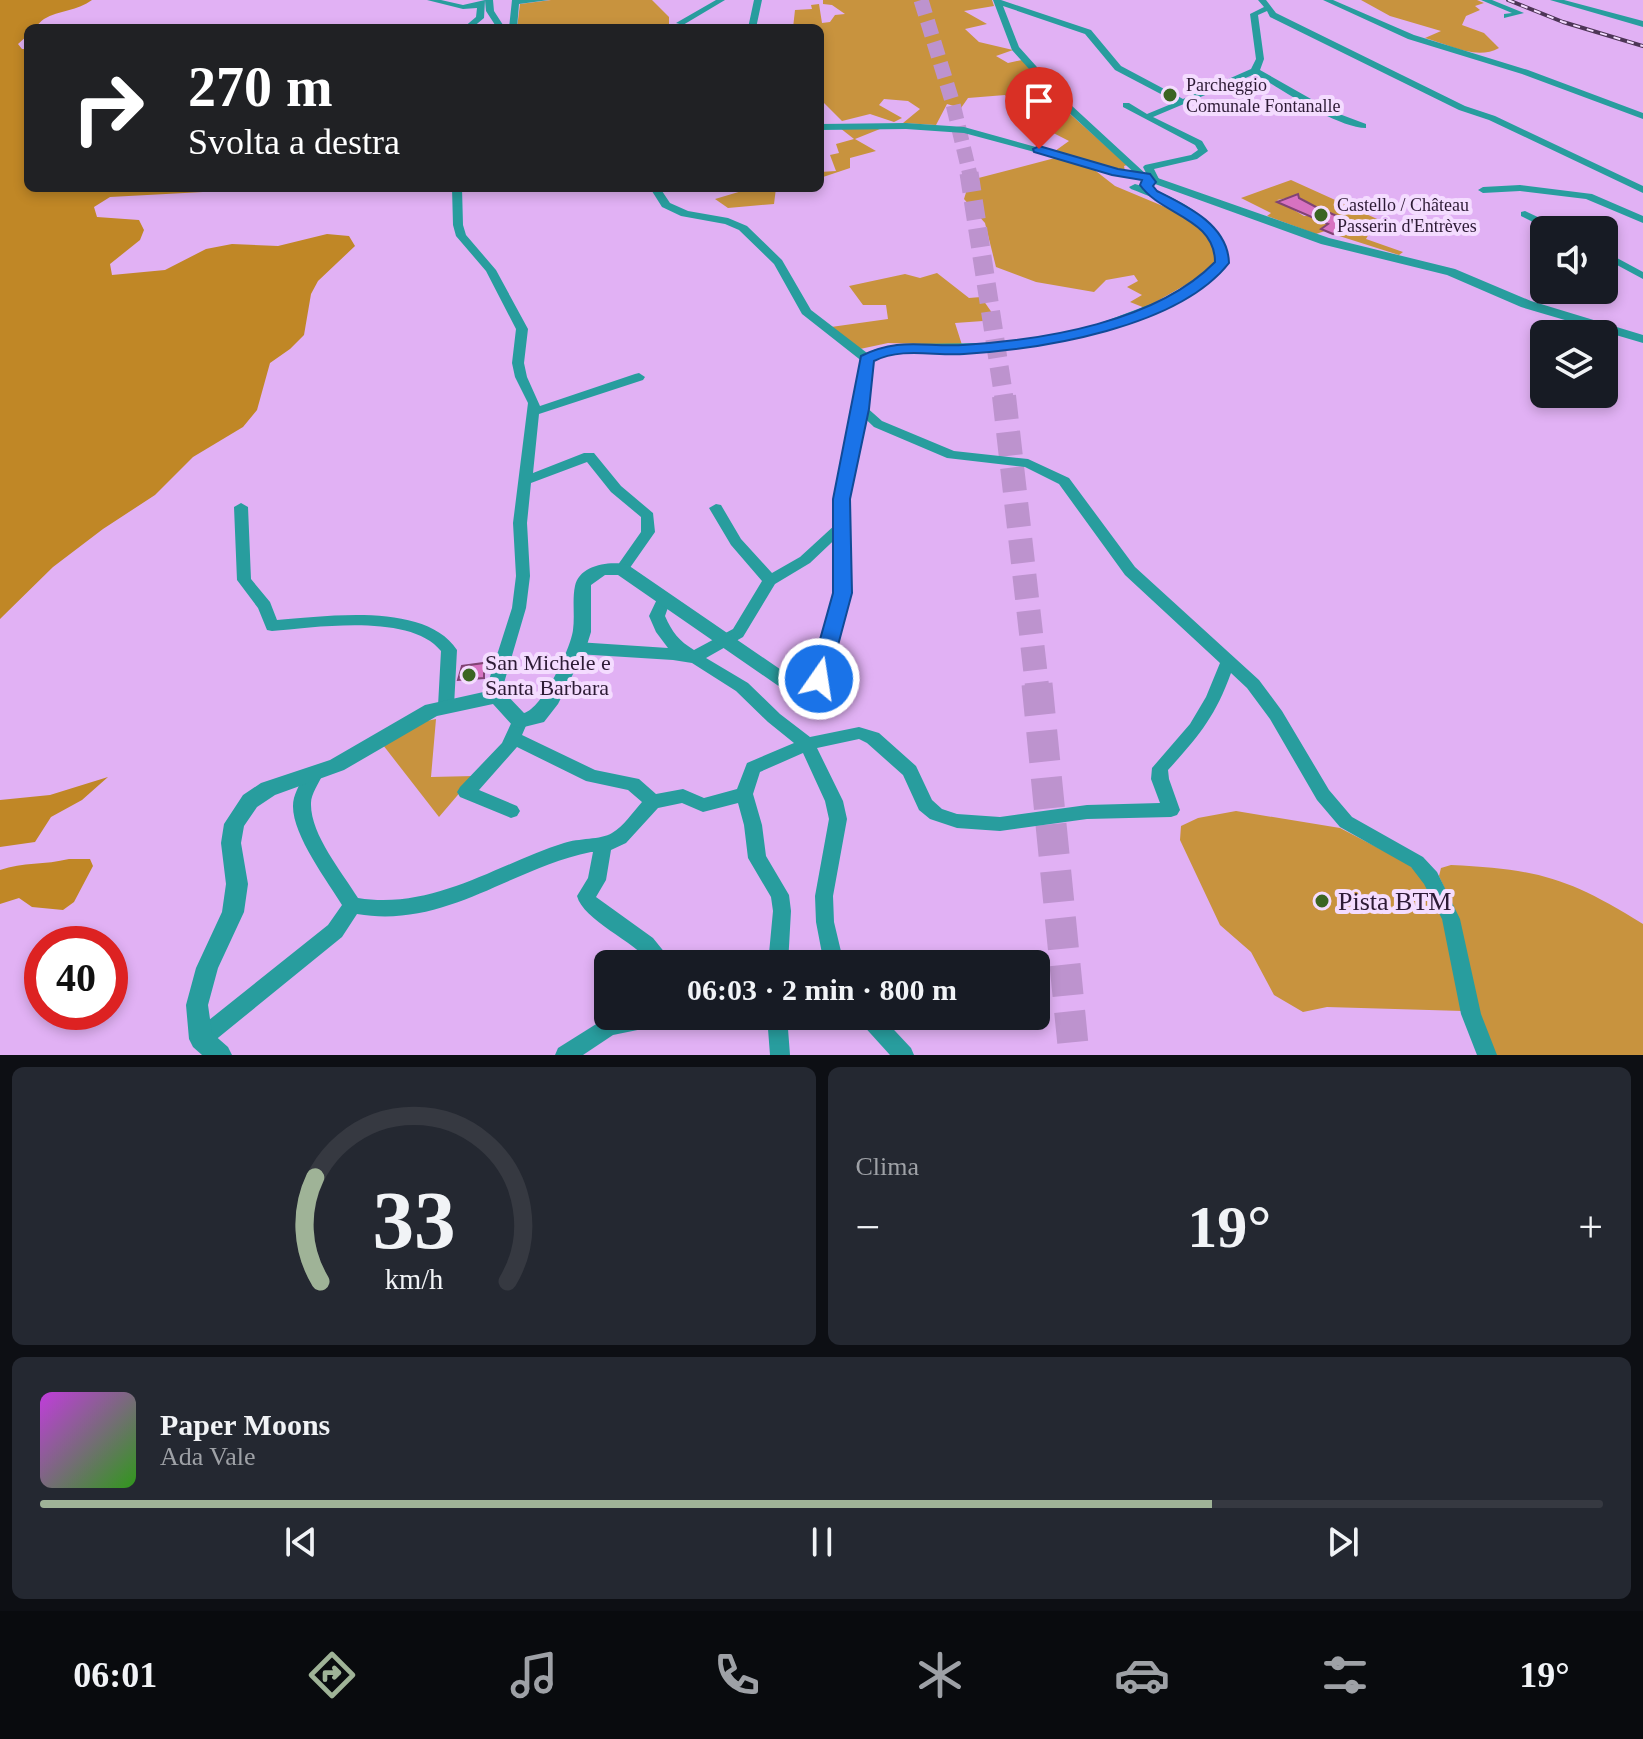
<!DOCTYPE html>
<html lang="it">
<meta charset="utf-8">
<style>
:root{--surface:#171b24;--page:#242831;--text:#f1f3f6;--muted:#9ea1a6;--line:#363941;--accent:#9fb397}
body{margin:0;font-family:"Times New Roman",serif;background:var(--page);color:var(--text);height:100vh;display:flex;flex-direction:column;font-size:30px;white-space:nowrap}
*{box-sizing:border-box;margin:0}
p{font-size:26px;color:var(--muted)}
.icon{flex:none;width:44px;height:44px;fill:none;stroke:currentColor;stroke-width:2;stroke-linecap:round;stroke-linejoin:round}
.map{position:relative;height:1055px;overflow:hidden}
.panel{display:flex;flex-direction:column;gap:12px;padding:12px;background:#0d0f14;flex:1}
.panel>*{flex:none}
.banner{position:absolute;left:24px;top:24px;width:800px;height:168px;border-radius:12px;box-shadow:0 4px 12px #0003;background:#202124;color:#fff;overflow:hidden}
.tools{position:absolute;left:1530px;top:216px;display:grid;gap:16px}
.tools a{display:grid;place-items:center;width:88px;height:88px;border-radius:12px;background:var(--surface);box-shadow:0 4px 12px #0003;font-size:40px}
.speed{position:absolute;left:24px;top:926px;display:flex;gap:16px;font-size:40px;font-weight:700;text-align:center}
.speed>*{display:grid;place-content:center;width:104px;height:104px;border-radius:50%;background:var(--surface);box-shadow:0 4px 12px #0003;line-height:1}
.speed .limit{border:12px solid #d22;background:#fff;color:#111}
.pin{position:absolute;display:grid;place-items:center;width:68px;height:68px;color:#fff;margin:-82px -34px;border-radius:50% 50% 50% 0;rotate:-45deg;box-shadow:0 0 8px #0007}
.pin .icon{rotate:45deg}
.me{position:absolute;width:88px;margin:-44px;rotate:13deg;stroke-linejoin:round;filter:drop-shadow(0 0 6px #0008)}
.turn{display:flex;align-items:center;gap:28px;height:168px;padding:0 32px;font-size:36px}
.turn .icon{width:104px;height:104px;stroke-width:2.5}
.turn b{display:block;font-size:56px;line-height:68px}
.big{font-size:60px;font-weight:800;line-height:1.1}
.panel .widget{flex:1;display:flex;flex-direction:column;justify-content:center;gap:12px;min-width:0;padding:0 28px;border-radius:12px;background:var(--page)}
.panel .dial{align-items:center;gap:0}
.dial svg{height:208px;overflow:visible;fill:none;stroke:var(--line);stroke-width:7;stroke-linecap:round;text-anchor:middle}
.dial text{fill:var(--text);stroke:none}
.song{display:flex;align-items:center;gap:24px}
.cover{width:96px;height:96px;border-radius:12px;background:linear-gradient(135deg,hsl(290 70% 55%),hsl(110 70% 35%))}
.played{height:8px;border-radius:4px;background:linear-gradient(90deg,var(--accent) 75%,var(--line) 75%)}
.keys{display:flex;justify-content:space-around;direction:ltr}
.heat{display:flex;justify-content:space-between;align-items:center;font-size:44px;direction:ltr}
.panel .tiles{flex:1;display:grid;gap:12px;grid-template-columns:1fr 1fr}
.widget:last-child{grid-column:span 2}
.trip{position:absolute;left:594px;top:950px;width:456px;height:80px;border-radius:12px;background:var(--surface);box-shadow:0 4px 12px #0003;font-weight:800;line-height:80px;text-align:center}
.dock{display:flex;height:128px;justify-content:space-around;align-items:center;background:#090b0e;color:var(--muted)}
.dock .icon{width:56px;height:56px}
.dock .on{color:var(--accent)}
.dock b{font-size:36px;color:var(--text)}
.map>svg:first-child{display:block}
</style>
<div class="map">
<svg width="1643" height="1055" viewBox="0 0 1643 1055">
<rect width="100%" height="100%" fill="#e1b1f4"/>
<!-- green -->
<path fill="#c8933e" d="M551,0H652L669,17V28H517L520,4Z
M823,0H992L994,6L964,11L987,24L965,29L979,42L1013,50L996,56L1008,63L1022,60L1070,114L1127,165L1124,166L1125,171L1055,151L1069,141L1028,120L1005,95L968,98L961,108L947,104L936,125L903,123L920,109L908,101L884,99L879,105L902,118L894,122L870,114L842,121L820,99V28H793L795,10L812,9L811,5L819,4L822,23L830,22L835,15L845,14L832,5L823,4Z
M1361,0H1477L1484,3L1475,6L1480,10L1466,16L1462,25L1484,33L1499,48C1476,61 1448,44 1425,38L1441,31L1390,16Z
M885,127L855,139L876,151L850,158V168L820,178V172L836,171L830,155L839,153L836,144L854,139L840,128Z
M1055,158L1092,168L1115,186L1189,217L1203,230L1216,250V261L1210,271L1145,308L1130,302L1142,295L1127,287L1138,281L1134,275L1106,280L1094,292L1036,282L996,267L985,223L964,199L968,186L963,182Z
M1291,180L1386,223L1370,232L1366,239L1403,252L1399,255L1333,234L1352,221L1316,207L1297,196L1277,200L1304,216H1313L1328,224L1321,229L1325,231L1316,234L1267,216L1271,213L1241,198Z
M752,188H776L774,204L728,208L715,199Z
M937,273L969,298L981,297L997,320L955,323L962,345L888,343L860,349L831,327L888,319L886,305H863L849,286L905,274L920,278Z
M436,719L431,777L474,776L439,817L383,745L422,722Z
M1236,811L1340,828L1407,863L1428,882L1441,912L1463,1011L1327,1007L1303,1012L1274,995L1251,952L1220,925L1180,840L1181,826L1198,818Z
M1451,865C1538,869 1569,878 1643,924V1055H1496L1476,1003L1456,914L1439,876L1441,868Z"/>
<!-- forest -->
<path fill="#c08726" d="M0,0H92C78,11 59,10 44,19C37,24 38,28 28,28V35L18,44L22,49H28V188H213L203,192L110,197L94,207L97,217L139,220L144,230L140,240L110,264L112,275L165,270L206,249L232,244L278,246L327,234L349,236L355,246L318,281L311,294L304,335L290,349L270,363L257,410L243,427L193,457L155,495L103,529L53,567L0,619Z
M108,777L82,800L51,817L35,842L0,847V800L50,795Z
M69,859H90L93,866L74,902L63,910L32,907L19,898L0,904V870C23,862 45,865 69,859Z"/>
<!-- building -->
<path fill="#d772c1" stroke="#804373" stroke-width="2" d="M1298,194L1299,198L1316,207L1351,222L1333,234L1321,229L1328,224L1277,202Z
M484,663V678L458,680L462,666Z"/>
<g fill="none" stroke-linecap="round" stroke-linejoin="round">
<!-- motorway-tunnel-far3 -->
<path stroke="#bd93ce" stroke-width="15" stroke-dasharray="15 7" stroke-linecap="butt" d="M921,0L953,104L970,175"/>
<!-- motorway-tunnel-far2 -->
<path stroke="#bd93ce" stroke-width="19" stroke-dasharray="19 9" stroke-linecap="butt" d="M969,173L1004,398"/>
<!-- motorway-tunnel-far1 -->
<path stroke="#bd93ce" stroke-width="24" stroke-dasharray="24 12" stroke-linecap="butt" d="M1004,396L1037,686"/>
<!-- motorway-tunnel -->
<path stroke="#bd93ce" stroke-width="31" stroke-dasharray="31 16" stroke-linecap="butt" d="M1037,684L1074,1055"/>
<!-- minor -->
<path fill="#289d9e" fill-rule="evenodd" d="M427,0H441L463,5L485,0L484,18L472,28H463L476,17L477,8L463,9Z
M512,0H549L519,4L517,28H509Z
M716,0H725L683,25L676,23Z
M754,0H762L756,28H748Z
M993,0H1001L1091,30L1121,66L1183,99L1251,69L1256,59L1250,14L1264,7L1258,0H1266L1276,13L1465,106L1495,116L1643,186V193L1489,120L1459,110L1270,17L1267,11L1258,15L1264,59L1260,70L1334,112L1366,124V128C1337,128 1281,89 1255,74L1153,117L1202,141L1208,151L1197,159L1154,169L1159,179L1157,181H1151L1148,176L1140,178L1065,109L1012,50ZM1003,6L1085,34L1115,70L1176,102L1147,114L1129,103H1123V107L1195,145L1198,150L1191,155L1145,165L1143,167L1147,175L1071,105L1019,47Z
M1323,0H1333L1414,35L1528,70L1643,113V119L1522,74L1408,39Z
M1481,0H1492L1524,13L1504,18V14L1512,13Z
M1520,185L1592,194L1643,216V223L1586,199L1520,191L1483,193L1478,190L1483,187Z
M452,188H462L463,225L466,235L496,270L528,329L524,363L527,377L540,406L635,374L639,373L645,377L643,380L539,414L533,473L584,453H594L621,486L653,513L655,532L627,572H617L615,569L641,532V517L611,492L587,462L531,483L527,523L530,576L526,608L504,683L505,696L503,700L497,702L491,700L488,683L512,608L516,576L513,523L528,403L515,377L512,363L516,329L486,271L456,236L453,225Z
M650,188H660L670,203L688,211L728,218L747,226L782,260L811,310L871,356V362H863L802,314L774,264L739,230L725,224L681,216L662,207Z
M1525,211L1561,228L1562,230H1549L1521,216V212Z
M1604,251L1643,272V279L1604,258Z
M861,405L865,406L882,421L954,451L1028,459L1069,478L1135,567L1259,680L1282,711L1329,790L1352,817L1423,857L1437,872L1460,919L1481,1014L1497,1055H1477L1461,1014L1442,919L1424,884L1411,867L1340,827L1317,800L1270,719L1247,688L1231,673C1215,717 1199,736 1168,770L1169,779L1180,810L1177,815L1171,817L1087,819L1000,831L957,828L930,819L919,810L903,775L867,743L859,739L817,748L843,801L847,819L833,896L834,922L844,964H824L816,922L815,896L829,819L825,801L803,753L760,772L753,794L762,825L766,856L789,895L791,911L788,964H768L773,911L771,897L748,858L744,825L738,803L703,812L682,803L658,808L626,843L611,850L606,880L596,897L653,938L674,964H652C634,941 583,920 577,896L588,878L593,852H591C509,869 445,929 357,914L342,937L208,1046L201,1049L194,1046L191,1039L194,1032L328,925L342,905C327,880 286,827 294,798C297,788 303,778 308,769L314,767L320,769L323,774C319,783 311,794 311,803C310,834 342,872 358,898C434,910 495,865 564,843C578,838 601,840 612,833C623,827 633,812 642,802L628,790L586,781L517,747L479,790L517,806L520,811L517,816L511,818L460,797L457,792L460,787L502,743L514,717L520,715L526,717L528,721L522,735L595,770L639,779L656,794L683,789L704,798L737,789L747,763L794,743L768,722L736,691L692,663L673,660L577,654L572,652L569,648L572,644L577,642L668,648L656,632L649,616L659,595H669L671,599L665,616C672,632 679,641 694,650L733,629L762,581L731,545L709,508L716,504L721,505L741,539L772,573L800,557L836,524L841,522L848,527L810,563L775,584L743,637L706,658L748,683L780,714L810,737L859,727L879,733L916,766L932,800L942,809L957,814L1000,817L1087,805L1160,803L1151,779L1152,768L1190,724L1206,697L1220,663L1125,575L1059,484L1025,467L947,458L874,427L855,409Z
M241,503L248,507L251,579L270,602L277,620C328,616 426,602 457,650L454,706L452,710L446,712L440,710L438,706L441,651C411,613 317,627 272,631L267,630L258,608L237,580L234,507Z
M609,1016H672L669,1023L662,1025L613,1035L583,1055H555L558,1048Z
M767,1016H787L790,1055H770Z
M858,1016H881L911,1048L914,1055H890L861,1023Z"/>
<!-- tertiary -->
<path fill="#289d9e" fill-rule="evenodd" d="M485,0H493L494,11L505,28H497L486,11Z
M1550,0H1564L1643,21V27Z
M906,123L964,127L1133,174L1127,177L964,133L906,129L820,130V124Z
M1144,176H1152L1329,238L1455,269L1531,301L1643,335V343L1521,307L1447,275L1321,244L1144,180Z
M1135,184C1162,191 1190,204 1210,224C1219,233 1230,247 1227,261C1223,276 1208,283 1197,290C1139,326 1073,343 1006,350C988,352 969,353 951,353C924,353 898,347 874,361L868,409L850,499V593L825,684L807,692L780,687L618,575H605L591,585V632L586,648L558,704L544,722L520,728L513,726L493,704L437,716L344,770L275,795L257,807L244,826L241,843L248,884L244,912L218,968L208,1005L212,1033L228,1047L232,1055H202L193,1047L189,1039L186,1005L196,968L222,912L226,884L221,843L224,824L243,795L261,783L330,760L425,705L497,689L503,691L524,713C542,709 571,648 573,630C575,615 572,600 575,586C579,565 611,560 628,565L790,676L805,678L811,675L834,593V499L854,409L860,359L873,350L899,344L990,343L1047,337L1090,327L1159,301L1202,276L1214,262C1220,224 1160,200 1131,189L1129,187Z"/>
<!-- rail casing -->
<g stroke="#4d3556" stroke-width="4">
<path id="rail" d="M1508,0L1563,22L1643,46"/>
</g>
<!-- rail -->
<use href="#rail" stroke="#f4dcff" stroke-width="2" stroke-dasharray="7" stroke-linecap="butt"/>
</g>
<!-- route -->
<path fill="#1a73e8" stroke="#114b97" stroke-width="2" d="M1039,146L1118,169L1150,174L1156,182L1153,186L1157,191C1187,206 1228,225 1229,263C1178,328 1042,349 964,354C933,356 902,347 874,361L869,409L850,499L852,593L829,679L826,685H812L809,679L833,593V499L861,356C899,337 923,347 963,345C1044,340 1156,322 1215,262C1215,218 1161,215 1140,185L1142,180L1112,175L1034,152L1033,149Z"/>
<!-- markers -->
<g fill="#3b6522" stroke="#f4dcff" stroke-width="3">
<circle cx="1170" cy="95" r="8"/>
<circle cx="1321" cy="215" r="8"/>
<circle cx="469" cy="675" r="8"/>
<circle cx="1322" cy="901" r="8"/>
</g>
<g text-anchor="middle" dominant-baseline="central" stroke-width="8" stroke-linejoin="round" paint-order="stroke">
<!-- far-poi labels -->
<g font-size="18" fill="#2d1b35" stroke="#f4dcff" text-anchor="start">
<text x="1186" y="85">Parcheggio<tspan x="1186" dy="21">Comunale Fontanalle</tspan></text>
<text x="1337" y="205">Castello / Château<tspan x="1337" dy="21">Passerin d'Entrèves</tspan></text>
</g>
<!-- poi labels -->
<g font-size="22" fill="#2d1b35" stroke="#f4dcff" text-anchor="start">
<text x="485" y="662">San Michele e<tspan x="485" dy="25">Santa Barbara</tspan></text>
</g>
<!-- near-poi labels -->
<g font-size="26" fill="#2d1b35" stroke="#f4dcff" text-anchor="start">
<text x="1338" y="901">Pista BTM</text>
</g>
</g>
</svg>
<div class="tools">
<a><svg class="icon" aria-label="sound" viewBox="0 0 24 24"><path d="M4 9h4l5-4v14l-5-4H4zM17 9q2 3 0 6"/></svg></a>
<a><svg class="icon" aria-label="layers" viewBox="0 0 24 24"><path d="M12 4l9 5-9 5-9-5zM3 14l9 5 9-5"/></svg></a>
</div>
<div class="speed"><div class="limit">40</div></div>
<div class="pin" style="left:1039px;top:149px;background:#d93025"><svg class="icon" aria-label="arrive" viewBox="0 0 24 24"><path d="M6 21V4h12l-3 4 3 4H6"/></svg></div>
<svg class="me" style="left:819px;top:679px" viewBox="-20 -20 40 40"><circle r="17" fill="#1a73e8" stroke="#fff" stroke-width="3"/><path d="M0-11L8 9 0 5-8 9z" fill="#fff"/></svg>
<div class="trip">06:03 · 2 min · 800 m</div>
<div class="banner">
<div class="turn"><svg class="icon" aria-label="right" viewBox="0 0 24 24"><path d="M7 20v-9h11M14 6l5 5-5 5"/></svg><div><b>270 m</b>Svolta a destra</div></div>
</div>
</div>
<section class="panel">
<div class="tiles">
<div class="widget dial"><svg viewBox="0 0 100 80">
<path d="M14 69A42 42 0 1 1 86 69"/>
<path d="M14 69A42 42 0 0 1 12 29" stroke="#9fb397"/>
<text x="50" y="56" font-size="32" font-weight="700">33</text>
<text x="50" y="72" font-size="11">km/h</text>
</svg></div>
<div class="widget"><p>Clima</p>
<div class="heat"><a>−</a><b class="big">19°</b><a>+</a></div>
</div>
<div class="widget">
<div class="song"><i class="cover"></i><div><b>Paper Moons</b><p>Ada Vale</p></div></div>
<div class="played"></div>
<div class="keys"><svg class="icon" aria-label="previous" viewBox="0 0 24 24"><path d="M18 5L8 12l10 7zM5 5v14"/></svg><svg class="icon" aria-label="pause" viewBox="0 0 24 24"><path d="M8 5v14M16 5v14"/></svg><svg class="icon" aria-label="next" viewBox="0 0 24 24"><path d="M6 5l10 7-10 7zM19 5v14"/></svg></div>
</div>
</div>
</section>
<nav class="dock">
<b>06:01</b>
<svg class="icon on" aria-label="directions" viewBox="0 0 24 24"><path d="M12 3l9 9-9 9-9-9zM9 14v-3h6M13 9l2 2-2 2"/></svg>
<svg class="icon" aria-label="music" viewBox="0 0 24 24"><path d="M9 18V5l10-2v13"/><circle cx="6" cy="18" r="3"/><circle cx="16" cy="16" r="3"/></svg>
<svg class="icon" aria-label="phone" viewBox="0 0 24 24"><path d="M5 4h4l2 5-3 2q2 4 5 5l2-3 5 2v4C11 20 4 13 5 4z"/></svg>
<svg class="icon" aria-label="climate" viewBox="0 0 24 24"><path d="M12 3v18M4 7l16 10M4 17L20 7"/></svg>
<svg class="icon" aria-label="car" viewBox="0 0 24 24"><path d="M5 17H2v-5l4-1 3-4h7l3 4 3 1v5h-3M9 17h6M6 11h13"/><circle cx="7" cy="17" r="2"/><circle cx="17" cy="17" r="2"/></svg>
<svg class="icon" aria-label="filters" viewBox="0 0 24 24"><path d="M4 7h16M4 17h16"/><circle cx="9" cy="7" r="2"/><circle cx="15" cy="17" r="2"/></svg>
<b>19°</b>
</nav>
